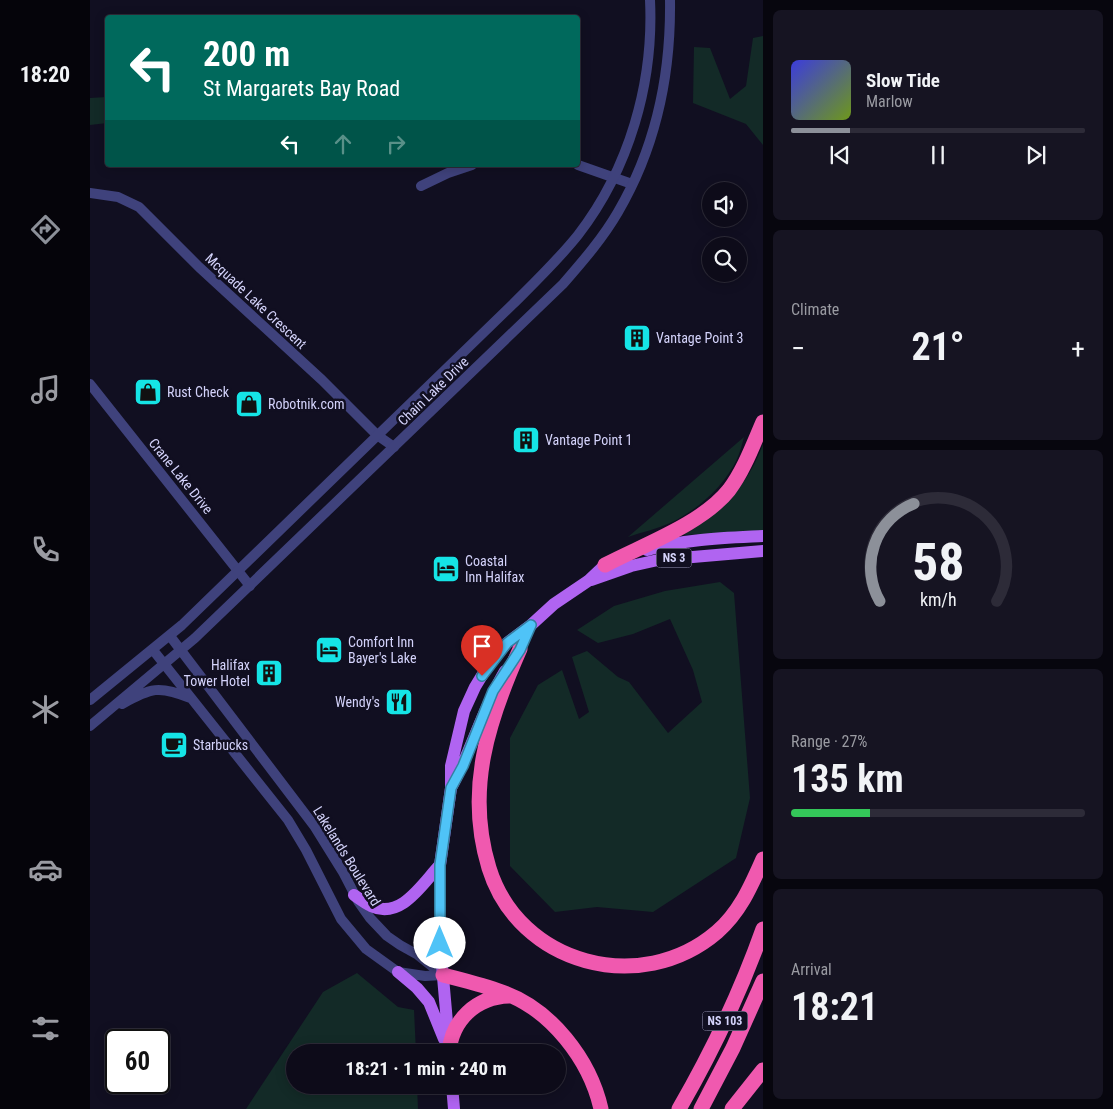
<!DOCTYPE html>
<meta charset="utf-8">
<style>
:root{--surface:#0d0b19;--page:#161422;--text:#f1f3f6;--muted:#9a9ba2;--line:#2d2b38;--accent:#8c9099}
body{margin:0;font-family:"Roboto Condensed",sans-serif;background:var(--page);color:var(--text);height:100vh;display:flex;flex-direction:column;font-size:19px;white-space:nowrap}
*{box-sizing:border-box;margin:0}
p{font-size:16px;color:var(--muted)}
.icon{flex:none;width:28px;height:28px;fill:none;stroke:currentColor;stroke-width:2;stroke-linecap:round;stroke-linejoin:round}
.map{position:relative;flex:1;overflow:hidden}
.sheet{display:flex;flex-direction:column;gap:10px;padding:10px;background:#07060e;width:350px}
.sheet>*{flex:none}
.hud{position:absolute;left:15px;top:15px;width:475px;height:152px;border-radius:5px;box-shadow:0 2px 12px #0003,0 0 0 1px var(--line);background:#00695c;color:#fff;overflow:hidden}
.buttons{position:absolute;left:612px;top:182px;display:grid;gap:10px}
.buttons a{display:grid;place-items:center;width:45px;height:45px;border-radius:50%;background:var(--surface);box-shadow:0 2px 12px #0003,0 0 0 1px var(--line);font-size:25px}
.speed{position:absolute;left:15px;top:1029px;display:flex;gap:10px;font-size:25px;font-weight:700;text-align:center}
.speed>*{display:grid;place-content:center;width:65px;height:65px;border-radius:50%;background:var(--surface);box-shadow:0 2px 12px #0003,0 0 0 1px var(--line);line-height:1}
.speed .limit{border:2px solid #111;border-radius:8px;background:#fff;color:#111}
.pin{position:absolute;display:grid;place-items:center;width:42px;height:42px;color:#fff;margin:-51px -21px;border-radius:50% 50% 50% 0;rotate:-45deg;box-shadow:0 0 5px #0007}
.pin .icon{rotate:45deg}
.me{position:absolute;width:55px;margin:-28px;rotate:0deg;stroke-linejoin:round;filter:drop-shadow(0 0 4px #0008)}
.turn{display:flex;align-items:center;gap:18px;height:105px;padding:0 15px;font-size:22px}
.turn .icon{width:65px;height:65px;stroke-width:2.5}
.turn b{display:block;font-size:35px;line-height:42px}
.lanes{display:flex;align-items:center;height:48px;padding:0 15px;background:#0003;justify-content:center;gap:25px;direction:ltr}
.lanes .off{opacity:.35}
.big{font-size:38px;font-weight:700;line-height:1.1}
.sheet .card{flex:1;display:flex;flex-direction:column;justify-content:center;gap:8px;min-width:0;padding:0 18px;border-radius:8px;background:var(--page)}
.sheet .dial{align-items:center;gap:0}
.dial svg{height:130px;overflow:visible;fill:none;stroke:var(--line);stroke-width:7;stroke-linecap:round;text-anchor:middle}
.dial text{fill:var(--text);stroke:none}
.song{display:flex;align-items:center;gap:15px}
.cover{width:60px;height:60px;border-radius:8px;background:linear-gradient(135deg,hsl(240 70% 55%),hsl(80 70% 35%))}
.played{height:5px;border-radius:2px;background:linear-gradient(90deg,var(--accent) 20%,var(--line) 20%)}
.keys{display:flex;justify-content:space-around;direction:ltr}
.heat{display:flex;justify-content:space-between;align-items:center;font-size:28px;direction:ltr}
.charge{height:8px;border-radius:4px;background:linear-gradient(90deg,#34c759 27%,var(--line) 0)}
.trip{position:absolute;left:196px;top:1044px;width:280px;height:50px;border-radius:25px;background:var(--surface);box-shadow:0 2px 12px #0003,0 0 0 1px var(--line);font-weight:700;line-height:50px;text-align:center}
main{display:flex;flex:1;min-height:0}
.tabs{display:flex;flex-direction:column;width:90px;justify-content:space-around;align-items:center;background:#05040a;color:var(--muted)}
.tabs .icon{width:35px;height:35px}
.tabs .current{color:var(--accent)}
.tabs b{font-size:22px;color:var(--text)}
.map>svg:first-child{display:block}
</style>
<main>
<nav class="tabs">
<b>18:20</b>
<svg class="icon current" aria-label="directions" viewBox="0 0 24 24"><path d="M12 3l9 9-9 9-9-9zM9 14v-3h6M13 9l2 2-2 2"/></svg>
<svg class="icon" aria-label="music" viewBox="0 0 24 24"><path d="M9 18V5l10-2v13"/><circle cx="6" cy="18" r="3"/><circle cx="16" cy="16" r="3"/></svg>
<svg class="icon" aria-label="phone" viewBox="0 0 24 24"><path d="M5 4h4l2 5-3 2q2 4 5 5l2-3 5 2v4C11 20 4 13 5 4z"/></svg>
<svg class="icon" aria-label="climate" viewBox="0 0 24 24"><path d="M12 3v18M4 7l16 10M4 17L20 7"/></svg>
<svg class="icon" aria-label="car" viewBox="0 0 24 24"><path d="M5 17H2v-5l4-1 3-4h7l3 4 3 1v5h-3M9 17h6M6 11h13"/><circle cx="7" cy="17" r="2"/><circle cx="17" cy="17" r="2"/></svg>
<svg class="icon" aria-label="filters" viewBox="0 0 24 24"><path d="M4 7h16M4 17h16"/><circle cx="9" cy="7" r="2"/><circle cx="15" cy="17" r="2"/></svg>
</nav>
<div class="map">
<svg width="673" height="1109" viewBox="0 0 673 1109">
<rect width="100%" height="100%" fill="#110f21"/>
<!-- green -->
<path fill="#132a27" d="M673,36V145L656,124L603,103L604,47L620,48L640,99L656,86L663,38Z
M17,97V123L0,125V98Z
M654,437C652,445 650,452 647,459C634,487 606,511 580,523C567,529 552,532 538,537Z
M673,444V531L593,535C631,511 657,488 673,444Z
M630,582L644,593L660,798L646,858L563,912L507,907L465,912L420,866V738L448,685L472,670L489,719L499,712L482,657L497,651L528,677L539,682L578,733L612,702L603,670L580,619L543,634L508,643L487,630L524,606L575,591Z
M267,973L308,1007L324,1010L326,1052H205V1085H327L328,1109H156L233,992Z"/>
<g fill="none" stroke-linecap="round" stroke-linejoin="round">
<!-- minor -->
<path stroke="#3f427c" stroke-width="10" d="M488,165L542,184
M331,186L358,173L382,165
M0,193L28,197L49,207L109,267L232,380L287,435L304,447
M0,384L160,586"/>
<!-- tertiary -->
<path stroke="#3f427c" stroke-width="10" d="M80,636L225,827L253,872L268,901L280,918L297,936L310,945L328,955L353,975
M63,650L198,820L216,850L251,919L276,949L308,972L335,976L353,975
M0,700L92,625L423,304C445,282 468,260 488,235C539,169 564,83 560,0
M32,704C61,688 69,685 100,698
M0,726L105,638L473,284C493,261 513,238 528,212C566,147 581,74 580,0"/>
<!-- primary -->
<path stroke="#b064f1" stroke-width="12" d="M557,550C594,539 634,538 673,536
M501,580L541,566L568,560L673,551
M362,786C382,749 393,708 415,671
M264,895C270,899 275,903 281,906C311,920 332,884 350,865
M308,972L327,988L339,1002L354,1039
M359,1045L350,943V865L361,788V766L374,711L385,687L399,664L417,643L441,625L464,604L498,581L515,565L523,561
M362,1085L364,1109"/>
<!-- motorway -->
<path stroke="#f059af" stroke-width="15" d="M515,565C553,545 612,524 639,490C654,470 663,445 673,422
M430,649C398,721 375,790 399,868C429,965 551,997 627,932C650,912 661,886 673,859
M353,975C372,980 393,985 412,992C461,1009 500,1060 511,1109
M359,1052C362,1020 386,997 419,996
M589,1109C622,1052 651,991 673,929
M611,1109L643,1048L673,981
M642,1109L673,1070"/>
</g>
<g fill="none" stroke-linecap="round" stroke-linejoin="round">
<!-- route casing -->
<g stroke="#337fa1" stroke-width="12">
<path id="route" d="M350,943V865L361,788L373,766L403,691L430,650L441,625L417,643L392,676"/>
</g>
<!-- route -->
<use href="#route" stroke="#4fc3f7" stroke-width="9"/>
</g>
<!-- icons -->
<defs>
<g id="building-square" transform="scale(1.4375)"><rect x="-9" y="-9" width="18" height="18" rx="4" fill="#15e4e6" stroke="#110f21"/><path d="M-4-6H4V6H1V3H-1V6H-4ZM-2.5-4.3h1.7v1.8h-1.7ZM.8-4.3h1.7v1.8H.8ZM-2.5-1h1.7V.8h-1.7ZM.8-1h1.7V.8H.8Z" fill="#111"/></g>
<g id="shop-square" transform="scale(1.4375)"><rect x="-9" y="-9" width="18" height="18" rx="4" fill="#15e4e6" stroke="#110f21"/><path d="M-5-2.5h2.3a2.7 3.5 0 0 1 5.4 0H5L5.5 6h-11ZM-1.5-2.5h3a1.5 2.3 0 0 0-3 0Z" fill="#111"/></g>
<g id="hotel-square" transform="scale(1.4375)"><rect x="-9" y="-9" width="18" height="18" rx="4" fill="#15e4e6" stroke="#110f21"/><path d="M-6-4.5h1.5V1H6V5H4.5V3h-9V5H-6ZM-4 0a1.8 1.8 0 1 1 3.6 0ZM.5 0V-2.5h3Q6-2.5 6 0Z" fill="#111"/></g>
<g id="restaurant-square" transform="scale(1.4375)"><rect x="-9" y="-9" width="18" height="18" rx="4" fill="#15e4e6" stroke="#110f21"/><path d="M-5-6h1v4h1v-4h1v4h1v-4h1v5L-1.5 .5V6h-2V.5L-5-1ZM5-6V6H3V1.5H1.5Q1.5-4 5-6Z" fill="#111"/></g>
<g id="cafe-square" transform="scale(1.4375)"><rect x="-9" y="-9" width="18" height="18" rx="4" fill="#15e4e6" stroke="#110f21"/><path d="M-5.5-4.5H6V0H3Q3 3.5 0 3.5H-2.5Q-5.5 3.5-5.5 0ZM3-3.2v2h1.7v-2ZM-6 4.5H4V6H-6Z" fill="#111"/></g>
</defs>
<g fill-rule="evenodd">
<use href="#building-square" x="547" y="338"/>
<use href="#shop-square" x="58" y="392"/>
<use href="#shop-square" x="159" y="404"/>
<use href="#building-square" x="436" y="440"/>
<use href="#hotel-square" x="356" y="569"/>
<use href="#hotel-square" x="239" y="650"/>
<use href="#building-square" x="179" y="673"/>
<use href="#restaurant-square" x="309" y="702"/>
<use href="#cafe-square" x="84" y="745"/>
</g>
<g text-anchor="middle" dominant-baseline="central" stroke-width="5" stroke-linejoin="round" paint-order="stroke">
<!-- shield labels -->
<g fill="#110f21" stroke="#9a98ba" stroke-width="1">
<rect x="566.5" y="548.5" width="35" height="19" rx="4"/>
<rect x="612.5" y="1011.5" width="45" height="19" rx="4"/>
</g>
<g font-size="12" font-weight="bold" fill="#d4d3fb">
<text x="584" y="558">NS 3</text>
<text x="635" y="1021">NS 103</text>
</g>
<!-- street labels -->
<g font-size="14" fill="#d4d3fb" stroke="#110f21">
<text transform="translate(166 301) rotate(43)">Mcquade Lake Crescent</text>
<text transform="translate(343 391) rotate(-44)">Chain Lake Drive</text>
<text transform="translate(91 476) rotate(51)">Crane Lake Drive</text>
<text transform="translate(257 856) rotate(58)">Lakelands Boulevard</text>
</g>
<!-- poi labels -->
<g font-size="14" fill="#d4d3fb" stroke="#110f21" text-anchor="start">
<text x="566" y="338">Vantage Point 3</text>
<text x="77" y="392">Rust Check</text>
<text x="178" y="404">Robotnik.com</text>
<text x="455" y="440">Vantage Point 1</text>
<text x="375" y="561">Coastal<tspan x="375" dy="16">Inn Halifax</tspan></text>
<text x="258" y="642">Comfort Inn<tspan x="258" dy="16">Bayer's Lake</tspan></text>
<text x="160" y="665" text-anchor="end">Halifax<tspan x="160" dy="16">Tower Hotel</tspan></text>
<text x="290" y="702" text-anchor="end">Wendy's</text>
<text x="103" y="745">Starbucks</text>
</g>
</g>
</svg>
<div class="buttons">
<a><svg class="icon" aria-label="sound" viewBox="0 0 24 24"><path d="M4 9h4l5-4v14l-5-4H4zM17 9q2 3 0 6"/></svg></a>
<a><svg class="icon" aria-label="search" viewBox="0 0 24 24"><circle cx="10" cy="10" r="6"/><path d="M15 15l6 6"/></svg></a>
</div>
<div class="speed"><div class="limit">60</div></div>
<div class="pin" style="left:392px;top:676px;background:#d93025"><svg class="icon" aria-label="arrive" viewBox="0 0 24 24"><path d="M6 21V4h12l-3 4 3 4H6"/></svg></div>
<svg class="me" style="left:350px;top:943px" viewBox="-20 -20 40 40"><circle r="19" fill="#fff"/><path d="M0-13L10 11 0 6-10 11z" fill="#4fc3f7"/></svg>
<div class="trip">18:21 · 1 min · 240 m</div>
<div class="hud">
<div class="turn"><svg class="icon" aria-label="left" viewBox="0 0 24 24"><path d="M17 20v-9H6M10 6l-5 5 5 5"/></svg><div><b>200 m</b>St Margarets Bay Road</div></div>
<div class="lanes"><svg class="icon" aria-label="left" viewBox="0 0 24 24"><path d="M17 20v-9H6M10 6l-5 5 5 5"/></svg><svg class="icon off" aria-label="ahead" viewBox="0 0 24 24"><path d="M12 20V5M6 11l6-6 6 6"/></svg><svg class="icon off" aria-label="right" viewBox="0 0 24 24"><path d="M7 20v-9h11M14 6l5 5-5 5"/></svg></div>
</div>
</div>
<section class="sheet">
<div class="card">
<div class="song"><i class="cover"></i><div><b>Slow Tide</b><p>Marlow</p></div></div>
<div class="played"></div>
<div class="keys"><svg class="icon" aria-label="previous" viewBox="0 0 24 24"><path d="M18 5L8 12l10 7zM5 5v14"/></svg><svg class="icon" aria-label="pause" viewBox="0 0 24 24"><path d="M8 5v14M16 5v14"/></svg><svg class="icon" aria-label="next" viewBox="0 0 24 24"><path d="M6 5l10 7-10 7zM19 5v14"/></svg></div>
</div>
<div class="card"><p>Climate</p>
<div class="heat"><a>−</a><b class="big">21°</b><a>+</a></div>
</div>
<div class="card dial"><svg viewBox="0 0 100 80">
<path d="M14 69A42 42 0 1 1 86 69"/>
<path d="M14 69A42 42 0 0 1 35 9" stroke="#8c9099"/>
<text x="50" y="56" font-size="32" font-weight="700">58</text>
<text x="50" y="72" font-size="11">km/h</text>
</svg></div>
<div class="card"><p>Range · 27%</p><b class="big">135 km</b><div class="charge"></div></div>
<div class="card"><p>Arrival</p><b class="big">18:21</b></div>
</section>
</main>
